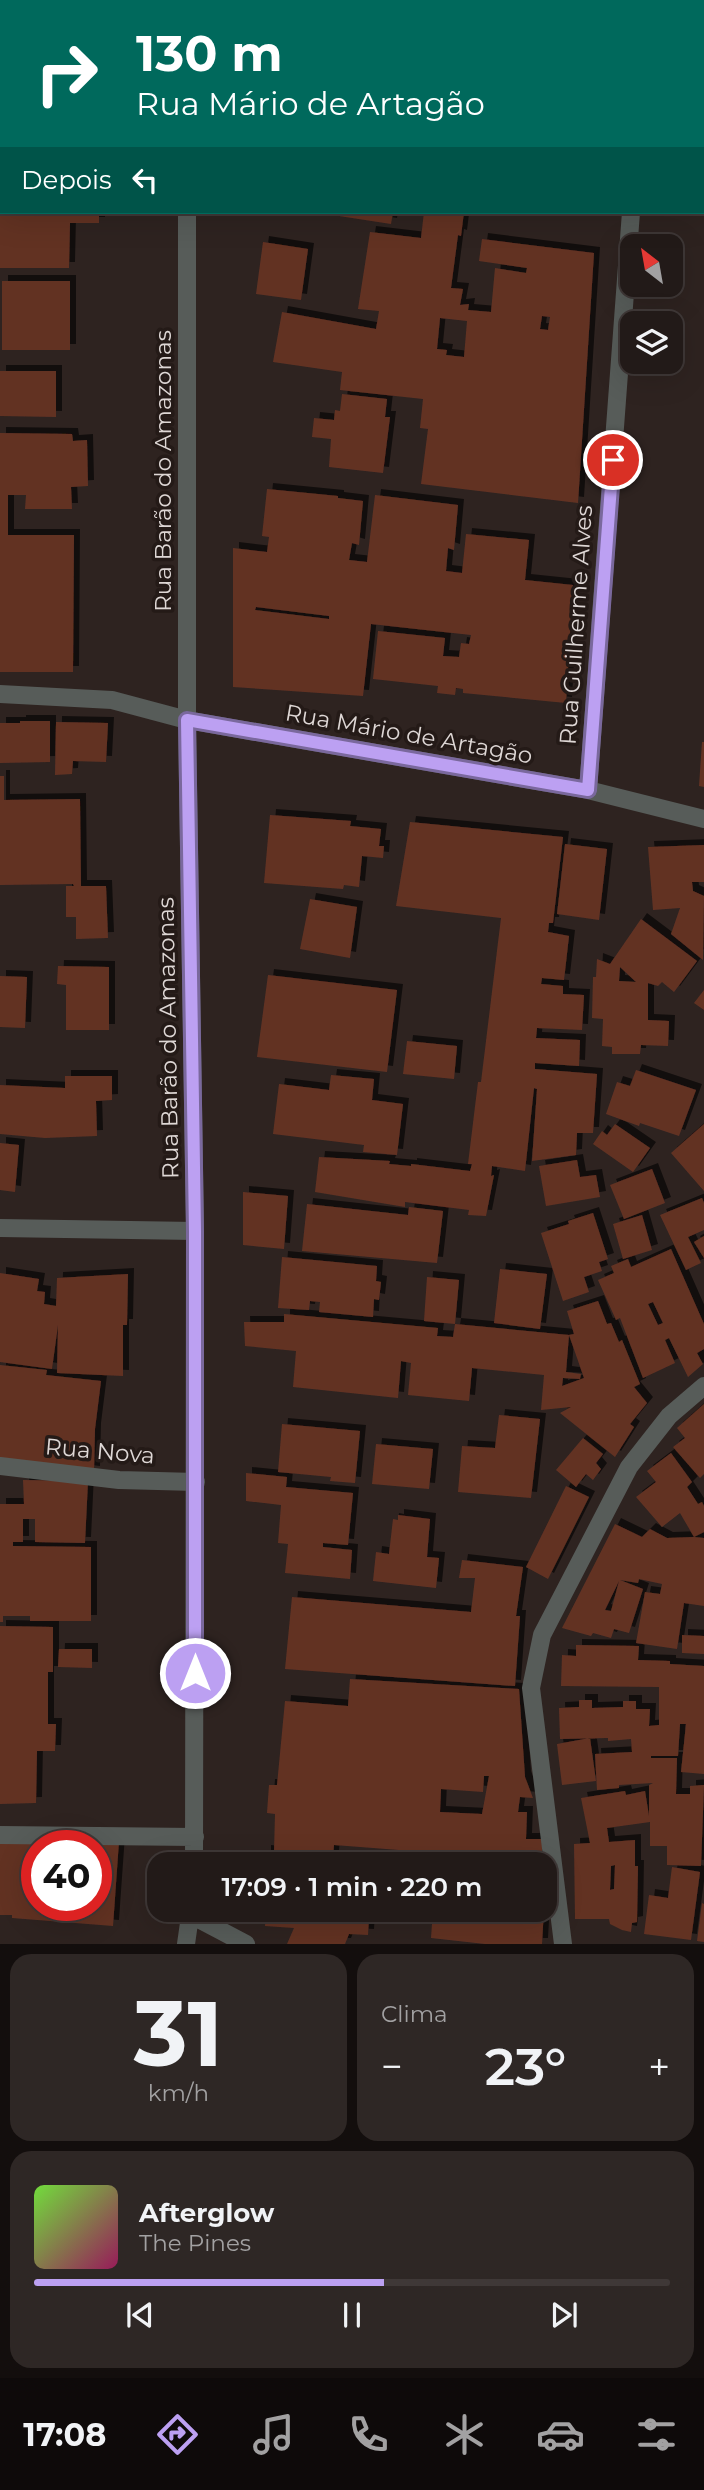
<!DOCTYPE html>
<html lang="pt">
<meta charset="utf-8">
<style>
:root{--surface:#221a18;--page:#2e2725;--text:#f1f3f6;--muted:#a2a1a2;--line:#3f3837;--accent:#bca0f2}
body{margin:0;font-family:Montserrat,sans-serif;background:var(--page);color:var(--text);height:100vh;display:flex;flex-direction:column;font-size:26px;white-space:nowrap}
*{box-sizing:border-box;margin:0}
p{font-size:23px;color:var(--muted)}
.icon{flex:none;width:38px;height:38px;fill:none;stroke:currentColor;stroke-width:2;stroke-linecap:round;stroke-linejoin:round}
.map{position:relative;height:1944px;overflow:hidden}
.panel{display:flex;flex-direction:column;gap:10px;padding:10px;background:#130e0d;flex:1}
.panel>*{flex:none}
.guide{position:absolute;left:0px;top:0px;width:705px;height:214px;box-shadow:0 7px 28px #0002,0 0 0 2px var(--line);background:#00695c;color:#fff;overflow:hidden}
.needle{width:46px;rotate:329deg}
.controls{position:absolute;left:620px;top:234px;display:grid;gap:14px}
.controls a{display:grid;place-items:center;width:63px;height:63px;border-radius:14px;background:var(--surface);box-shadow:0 7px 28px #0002,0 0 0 2px var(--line);font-size:35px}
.speed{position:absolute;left:21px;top:1830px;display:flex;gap:14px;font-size:35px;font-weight:700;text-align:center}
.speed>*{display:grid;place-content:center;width:91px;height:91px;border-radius:50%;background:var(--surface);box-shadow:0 7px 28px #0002,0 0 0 2px var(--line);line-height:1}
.speed .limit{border:10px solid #d22;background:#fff;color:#111}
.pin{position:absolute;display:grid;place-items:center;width:60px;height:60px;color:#fff;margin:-30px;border:4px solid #fff;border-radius:50%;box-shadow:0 2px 7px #0007}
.me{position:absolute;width:77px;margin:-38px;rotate:0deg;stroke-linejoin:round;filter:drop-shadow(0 0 5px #0008)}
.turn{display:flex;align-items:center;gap:24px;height:147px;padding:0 21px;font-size:32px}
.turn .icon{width:91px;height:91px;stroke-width:2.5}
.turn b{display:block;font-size:49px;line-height:60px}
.then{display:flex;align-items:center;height:66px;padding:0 21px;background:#0003;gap:14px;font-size:26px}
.big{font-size:52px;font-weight:600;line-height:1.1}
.panel .tile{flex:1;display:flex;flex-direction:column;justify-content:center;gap:10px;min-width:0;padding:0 24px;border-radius:21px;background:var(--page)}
.panel .dial{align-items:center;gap:0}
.dial b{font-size:91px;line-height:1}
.song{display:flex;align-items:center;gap:21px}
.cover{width:84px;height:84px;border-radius:10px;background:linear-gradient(135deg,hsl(100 70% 55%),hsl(330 70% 35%))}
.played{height:7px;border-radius:4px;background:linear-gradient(90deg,var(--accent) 55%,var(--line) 55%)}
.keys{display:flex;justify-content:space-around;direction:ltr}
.heat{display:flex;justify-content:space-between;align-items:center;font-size:38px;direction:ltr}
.panel .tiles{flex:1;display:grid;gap:10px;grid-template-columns:1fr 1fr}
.tile:last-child{grid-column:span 2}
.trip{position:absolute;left:147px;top:1852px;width:410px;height:70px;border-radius:21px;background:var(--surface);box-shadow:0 7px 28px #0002,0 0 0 2px var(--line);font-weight:600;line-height:70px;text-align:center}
.dock{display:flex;height:112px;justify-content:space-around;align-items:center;background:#0e0a0a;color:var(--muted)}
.dock .icon{width:49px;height:49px}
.dock .active{color:var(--accent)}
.dock b{font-size:32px;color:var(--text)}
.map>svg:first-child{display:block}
</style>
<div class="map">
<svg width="704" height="1944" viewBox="0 0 704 1944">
<defs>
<filter id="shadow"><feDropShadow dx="6" dy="-6" stdDeviation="0" flood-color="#0009"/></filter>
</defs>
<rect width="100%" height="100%" fill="#2e2320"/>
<!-- building -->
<path fill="#623224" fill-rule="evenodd" filter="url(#shadow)" d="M0,212H99V223H70L69,268H0Z
M313,212H393L391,224Z
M424,212H464L461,236L458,235L451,288L463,289L460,305L469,304L468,310L491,312L495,268L526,273L527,268L479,261L482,239L594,253L578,503L421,484L428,429L420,428L423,399L340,390L342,372L273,362L282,312L376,329L379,311L358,309L370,232L421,238ZM542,316L550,317L548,330L540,329ZM440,318L467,321L464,357L446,355L447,350L437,349Z
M263,242L308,249L301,300L256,294Z
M2,281H70V350H2Z
M0,371H56V417L0,416Z
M342,394L387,399L385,417H390L383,473L329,467L331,439L312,437L314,418L334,420L335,410L340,411Z
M0,433L72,434L73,441L87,440L88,486L71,487L72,509H25L26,495H8V535H74L73,672H0Z
M267,489L338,496V498L363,501L359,545L352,543L349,560L367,562L375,495L458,505L454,550L448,548L446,571L462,573L466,534L529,540L525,580L573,585L566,703L463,693V689L456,688L455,695L437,693L438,686L373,679L378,631L445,638L443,656L459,657L461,643L469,644L471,635L371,624L363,696L233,687V548L267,552L269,537L262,536ZM256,607L329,616V619L255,610Z
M20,721H50V762L0,763V723H20Z
M56,722L108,723L106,762L73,761L72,774L55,775Z
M702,742H704V787L699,786Z
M0,776H4V800L80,799L81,886H106L108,938L76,939V917H66V886H74L73,884L0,885Z
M270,815L351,821L350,826L381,829L379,846H384L383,858L362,856L359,887L344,885L343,889L264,883Z
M410,822L563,837L553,923H549L548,932L569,936L564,980L542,978L541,984L563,986V994L584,995L582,1030L537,1028L536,1038L580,1040L579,1066L535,1063V1069L597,1074L593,1133H577L576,1155L532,1161L537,1089L534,1088L525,1171L492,1166L491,1176L494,1175L486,1216L468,1215L469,1210L405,1202V1207L315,1192L319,1157L390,1161L389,1164L411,1166V1164L470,1171L472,1164H468L478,1082H481L501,918L396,906Z
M565,844L607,849L599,920L557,914Z
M704,845V882H692L693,891L704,896L703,960L671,934L680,908L653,910L648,847Z
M310,899L357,907L350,958L300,949Z
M641,919L697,961L674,992L662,982L658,986L648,983V1020L669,1021L668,1046L641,1045L640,1054H612V1047L602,1046L603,1019L592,1018L593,977H596L597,959L610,964ZM620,967L636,982L619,981Z
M58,966L109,967V1030H66V985L57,984Z
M268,975L397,990L387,1072L257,1057Z
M0,976L27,977L25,1028L0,1027Z
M704,990V1010L694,1003Z
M407,1041L457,1046L454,1079L403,1074Z
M636,1070L696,1090L679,1136L640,1123L639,1126L606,1114L617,1082L630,1086Z
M331,1075L374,1079L372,1100L403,1104L397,1155L363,1152L364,1145L273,1134L279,1084L329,1090Z
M65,1076H112V1100L96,1101L97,1136L45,1138L0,1134V1085L65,1088Z
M615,1124L650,1148L633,1172L593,1144L602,1131L607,1135Z
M704,1124V1191L671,1153Z
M0,1143L19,1145L15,1192L0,1190Z
M577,1160L580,1177L596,1175L600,1197L546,1206L539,1166Z
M652,1169L665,1203L624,1219L610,1185Z
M243,1192L288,1196L284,1249L243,1245Z
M702,1198L704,1203V1230L688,1237L701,1263L686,1270L660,1215Z
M307,1204L408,1215L409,1207L443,1211L437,1263L302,1251Z
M593,1213L608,1259L599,1262L602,1271L584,1277L589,1292L563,1301L541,1233L569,1224L568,1221Z
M642,1215L652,1250L623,1259L613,1224Z
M704,1236V1258L694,1242Z
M671,1249L704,1324V1349L697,1353L703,1364L688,1377L669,1338L665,1340L675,1363L643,1378L620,1318L616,1320L598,1280L614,1273L611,1266L628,1259L631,1267ZM653,1302L663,1323L658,1325L648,1304Z
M282,1257L377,1266L376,1281L381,1282L379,1300L374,1299L373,1317L319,1312L320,1302L310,1301L309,1310L278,1308Z
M500,1269L547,1274L540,1329L494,1323Z
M0,1273L39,1279L37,1291L45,1292L44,1304L56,1306L57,1278L128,1274L127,1325H123V1376L57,1373L58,1325L52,1369L0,1362Z
M427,1277L459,1280L455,1324L424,1321Z
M598,1301L607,1324L611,1323L619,1342L622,1340L640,1384L634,1387L647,1403L630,1424L634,1427L615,1457L560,1413L571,1407L541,1410L544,1375L472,1368L469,1401L408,1395L411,1363L401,1361L398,1398L293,1387L296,1351L245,1346L244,1322H284V1314L438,1328L437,1336L453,1337L455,1324L569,1335L566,1372L581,1374L580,1379L563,1378L562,1386L584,1378L569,1335L574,1334L567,1311Z
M0,1365L47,1370L46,1375L101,1381L95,1429L94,1472L0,1461Z
M704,1404V1474L700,1478L673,1447L685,1438L677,1428Z
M499,1415L540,1419L531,1498L458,1492L462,1446L495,1448Z
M282,1424L360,1431L355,1483L330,1481L331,1477L278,1472Z
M583,1438L603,1454L596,1463L601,1469L593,1480L586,1474L576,1487L556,1470Z
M376,1444L433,1449L429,1489L372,1484Z
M671,1453L692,1482L687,1487L698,1504L702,1502L704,1506V1532L694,1537L704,1538V1606L684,1603L677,1649L636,1643L645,1592L660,1594L662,1584L639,1579L638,1583L620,1580L643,1589L629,1633L614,1629L611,1638L593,1633L591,1636L562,1628L615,1524L642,1537L650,1529L667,1538L694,1537L680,1513L662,1527L636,1497L656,1482L647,1471ZM619,1581L611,1611L605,1610Z
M246,1473L287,1477L286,1487L353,1493L348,1545L323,1543V1547L352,1550L350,1579L285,1573L288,1544L278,1543L281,1505L246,1501Z
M23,1480L88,1481L85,1543L35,1542V1519H23V1542H13V1546L91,1547V1621H30V1616H3V1622H0V1504H24Z
M566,1486L589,1497L548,1579L526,1567Z
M398,1515L430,1519L427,1557L439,1558L436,1588L373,1581L376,1552L389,1554L393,1519L398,1520Z
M462,1560L523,1567L516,1616H520L515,1686L285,1669L292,1597L471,1612L475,1578H459Z
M0,1626L53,1627V1672H48V1724H56L55,1751H37L36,1803L0,1804Z
M682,1635L704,1636V1654L682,1653Z
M576,1645L639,1646L638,1660L670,1661V1664L704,1666V1774L681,1772L686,1724H680L678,1756H651V1758H677L676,1794H690V1786L704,1785L701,1866L667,1865V1846H650V1822L607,1828L609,1842L635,1840V1866H638L637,1922L632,1923L631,1932L622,1930L610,1924L609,1919H575L574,1844L590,1843L581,1798L625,1791L626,1795L645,1791L649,1816V1785L653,1783L619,1785V1788L597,1790L595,1754L632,1752L631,1739L608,1741V1738L560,1739L559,1708L579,1707V1700H592V1708L623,1707V1701H636V1709H650L649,1726L659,1725V1687L561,1686L562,1655L576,1656ZM615,1865L614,1889L610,1890L611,1866Z
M59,1649H92V1668L58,1667Z
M350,1679L519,1689L525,1777L533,1798L520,1797L518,1812H527L526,1839H542V1864H437L438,1853L334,1845L333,1856L413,1861V1864H265V1851L274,1852L275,1814L267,1813L269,1785H277L285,1701L348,1706ZM484,1776H489L482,1814L440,1812L441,1789L483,1792Z
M590,1738L596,1781L562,1785L557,1744Z
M0,1838L82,1844V1846H37V1906H96V1846H84L85,1838L119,1841L113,1926L12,1918V1915H0Z
M672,1867L700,1872L691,1940L644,1934L649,1895L668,1898Z
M702,1903L704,1904V1942L697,1941Z
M266,1909H409V1919L369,1917L368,1935L349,1934L345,1944H287L294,1928L265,1926Z
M433,1909H544L542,1944H485L431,1938Z"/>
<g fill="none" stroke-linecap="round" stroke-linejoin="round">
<!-- minor -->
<path stroke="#575c59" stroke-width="18" d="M187,0V2
M647,2V0
M187,212V720L195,1231L194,1864
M0,694L112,700L187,720L588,790L704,819
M588,790L631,212
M0,1228L195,1231
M0,1466L119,1480L196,1482
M0,1835L195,1837
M191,1915L246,1944
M186,1944L191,1909
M563,1944L531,1688L542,1635L629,1467L669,1416L704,1386"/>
</g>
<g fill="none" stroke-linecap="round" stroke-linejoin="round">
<!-- route casing -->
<g stroke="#7a689d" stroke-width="18">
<path id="route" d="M195,1673V1231L187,720L588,790L613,460"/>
</g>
<!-- route -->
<use href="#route" stroke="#bca0f2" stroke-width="12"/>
</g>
<g text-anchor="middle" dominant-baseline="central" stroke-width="7" stroke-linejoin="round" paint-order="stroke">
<!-- street labels -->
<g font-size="23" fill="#ded7d5" stroke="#241a17">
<text transform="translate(163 471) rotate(-90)">Rua Barão do Amazonas</text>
<text transform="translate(576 625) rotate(-86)">Rua Guilherme Alves</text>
<text transform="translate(409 734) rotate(10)">Rua Mário de Artagão</text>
<text transform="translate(168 1038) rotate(-91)">Rua Barão do Amazonas</text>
<text transform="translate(100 1451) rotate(5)">Rua Nova</text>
</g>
</g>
</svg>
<div class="controls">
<a><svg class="needle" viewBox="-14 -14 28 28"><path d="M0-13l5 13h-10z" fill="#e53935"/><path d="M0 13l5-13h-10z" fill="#a2a1a2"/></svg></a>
<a><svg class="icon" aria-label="layers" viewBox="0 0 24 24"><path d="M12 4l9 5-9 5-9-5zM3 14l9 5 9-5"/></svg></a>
</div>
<div class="speed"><div class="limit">40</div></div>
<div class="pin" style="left:613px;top:460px;background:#d93025"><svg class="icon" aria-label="arrive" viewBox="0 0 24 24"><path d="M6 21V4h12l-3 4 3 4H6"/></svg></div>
<svg class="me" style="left:195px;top:1673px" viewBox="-20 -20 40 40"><circle r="17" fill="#bca0f2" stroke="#fff" stroke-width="3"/><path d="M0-11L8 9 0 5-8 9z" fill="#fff"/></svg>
<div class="trip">17:09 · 1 min · 220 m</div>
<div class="guide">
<div class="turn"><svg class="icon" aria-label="right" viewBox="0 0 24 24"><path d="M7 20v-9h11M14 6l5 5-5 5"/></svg><div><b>130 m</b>Rua Mário de Artagão</div></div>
<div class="then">Depois<svg class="icon" aria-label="left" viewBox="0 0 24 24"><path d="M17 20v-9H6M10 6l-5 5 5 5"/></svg></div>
</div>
</div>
<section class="panel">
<div class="tiles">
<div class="tile dial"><b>31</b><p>km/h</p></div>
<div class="tile"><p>Clima</p>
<div class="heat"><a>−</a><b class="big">23°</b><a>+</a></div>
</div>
<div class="tile">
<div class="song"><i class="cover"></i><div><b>Afterglow</b><p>The Pines</p></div></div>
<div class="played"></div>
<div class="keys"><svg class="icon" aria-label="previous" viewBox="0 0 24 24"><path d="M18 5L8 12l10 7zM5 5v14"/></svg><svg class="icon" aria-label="pause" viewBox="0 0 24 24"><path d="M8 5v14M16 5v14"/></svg><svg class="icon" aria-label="next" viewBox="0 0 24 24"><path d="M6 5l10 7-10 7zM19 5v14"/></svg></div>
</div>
</div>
</section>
<nav class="dock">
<b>17:08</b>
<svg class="icon active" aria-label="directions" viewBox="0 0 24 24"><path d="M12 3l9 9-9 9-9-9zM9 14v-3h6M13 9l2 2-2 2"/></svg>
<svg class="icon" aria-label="music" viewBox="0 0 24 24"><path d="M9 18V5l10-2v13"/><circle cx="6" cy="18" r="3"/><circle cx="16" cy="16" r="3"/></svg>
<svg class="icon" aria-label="phone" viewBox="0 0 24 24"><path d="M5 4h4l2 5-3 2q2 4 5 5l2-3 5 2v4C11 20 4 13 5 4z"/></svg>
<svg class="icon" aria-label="climate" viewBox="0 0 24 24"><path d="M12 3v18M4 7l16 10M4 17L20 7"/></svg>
<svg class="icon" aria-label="car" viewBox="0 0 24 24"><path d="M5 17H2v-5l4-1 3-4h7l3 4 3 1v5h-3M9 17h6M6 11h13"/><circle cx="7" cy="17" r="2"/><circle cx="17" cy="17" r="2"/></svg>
<svg class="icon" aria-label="filters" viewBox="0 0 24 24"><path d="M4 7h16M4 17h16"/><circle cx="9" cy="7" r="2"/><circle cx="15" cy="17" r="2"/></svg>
</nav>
